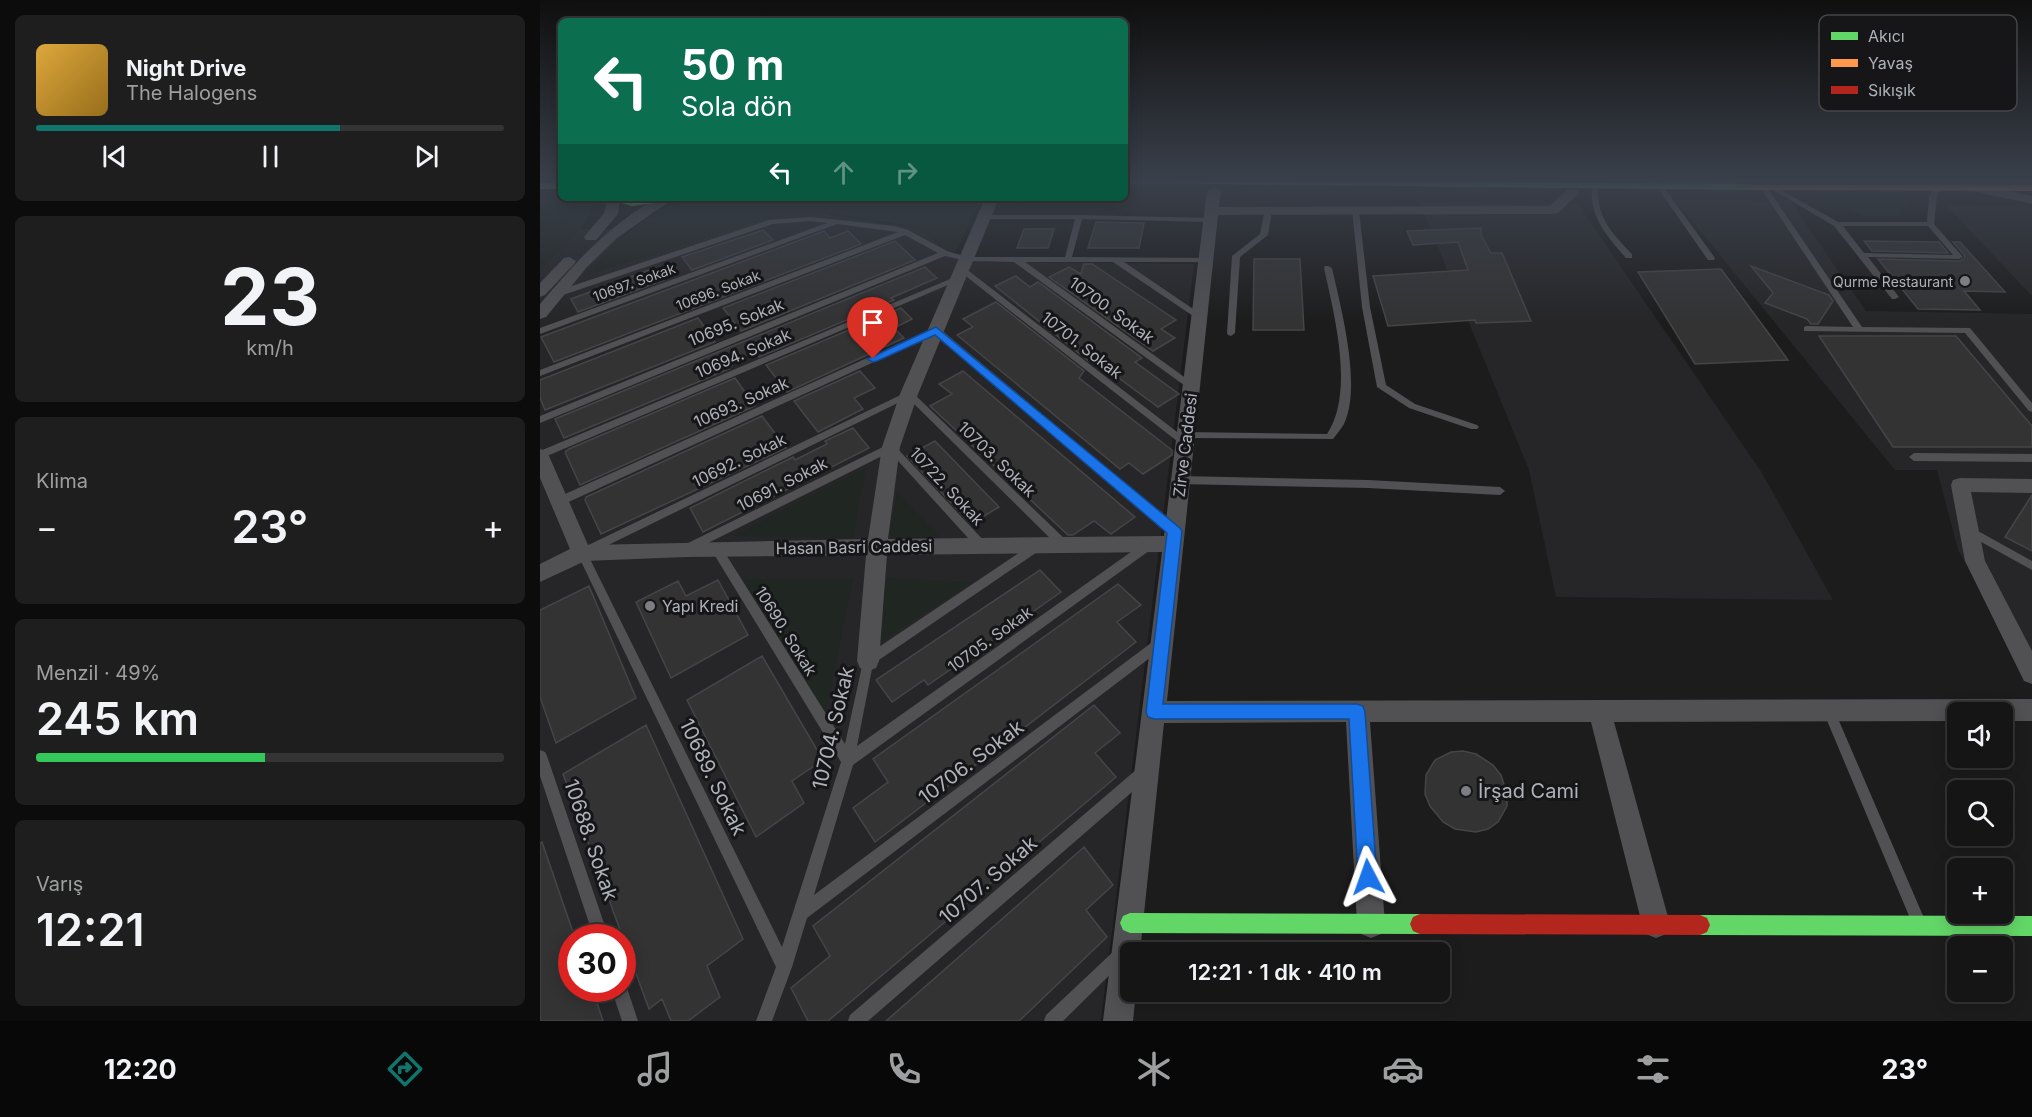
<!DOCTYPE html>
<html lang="tr">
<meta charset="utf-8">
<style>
:root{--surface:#151515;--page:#1e1e1e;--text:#f1f3f6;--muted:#9d9fa0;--line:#343434;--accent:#0f766e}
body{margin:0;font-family:Inter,sans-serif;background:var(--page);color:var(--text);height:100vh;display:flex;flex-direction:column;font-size:22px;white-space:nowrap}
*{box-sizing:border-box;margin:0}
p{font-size:20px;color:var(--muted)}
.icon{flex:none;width:33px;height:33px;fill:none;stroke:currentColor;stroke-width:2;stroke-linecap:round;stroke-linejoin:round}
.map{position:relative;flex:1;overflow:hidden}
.details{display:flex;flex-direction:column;gap:15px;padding:15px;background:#0c0c0c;width:540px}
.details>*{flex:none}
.guide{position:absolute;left:18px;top:18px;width:570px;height:183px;border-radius:9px;box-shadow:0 3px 15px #0003,0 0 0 2px var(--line);background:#0b6e4f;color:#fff;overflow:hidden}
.tools{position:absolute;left:1407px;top:702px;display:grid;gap:12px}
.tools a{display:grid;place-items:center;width:66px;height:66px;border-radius:9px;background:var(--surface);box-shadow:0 3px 15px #0003,0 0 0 2px var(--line);font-size:30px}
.speed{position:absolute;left:18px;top:924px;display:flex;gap:12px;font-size:30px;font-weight:700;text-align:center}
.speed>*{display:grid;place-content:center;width:78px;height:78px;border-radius:50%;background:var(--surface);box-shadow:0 3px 15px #0003,0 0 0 2px var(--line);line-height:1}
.speed .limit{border:9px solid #d22;background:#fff;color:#111}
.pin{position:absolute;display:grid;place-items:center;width:51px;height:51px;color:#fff;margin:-62px -26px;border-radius:50% 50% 50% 0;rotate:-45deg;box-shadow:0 0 6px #0007}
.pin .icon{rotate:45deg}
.me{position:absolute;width:66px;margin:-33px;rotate:356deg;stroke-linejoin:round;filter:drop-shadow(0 0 4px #0008)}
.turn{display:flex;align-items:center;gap:21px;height:126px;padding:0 24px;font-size:27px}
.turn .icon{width:78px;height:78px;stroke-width:2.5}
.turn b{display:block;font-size:42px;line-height:51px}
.lanes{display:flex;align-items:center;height:57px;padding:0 24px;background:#0003;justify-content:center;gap:30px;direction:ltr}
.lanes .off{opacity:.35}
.big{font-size:45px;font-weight:600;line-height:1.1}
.details .tile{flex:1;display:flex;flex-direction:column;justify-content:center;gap:9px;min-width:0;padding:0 21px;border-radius:9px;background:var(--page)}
.details .dial{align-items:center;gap:0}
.dial b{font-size:78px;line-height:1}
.song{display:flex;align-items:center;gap:18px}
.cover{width:72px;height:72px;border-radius:9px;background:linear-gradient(135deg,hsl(40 70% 55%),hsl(40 70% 35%))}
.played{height:6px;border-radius:3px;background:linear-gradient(90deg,var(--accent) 65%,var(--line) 65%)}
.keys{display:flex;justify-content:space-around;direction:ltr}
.heat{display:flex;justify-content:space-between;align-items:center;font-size:33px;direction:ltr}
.charge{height:9px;border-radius:4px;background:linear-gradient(90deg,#34c759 49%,var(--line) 0)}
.trip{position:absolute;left:580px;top:942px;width:330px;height:60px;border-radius:9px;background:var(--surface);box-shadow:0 3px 15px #0003,0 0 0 2px var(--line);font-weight:600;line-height:60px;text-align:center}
.menu{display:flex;height:96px;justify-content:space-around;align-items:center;background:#080808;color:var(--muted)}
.menu .icon{width:42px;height:42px}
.menu .selected{color:var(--accent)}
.menu b{font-size:27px;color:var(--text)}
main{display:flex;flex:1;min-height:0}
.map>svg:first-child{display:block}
</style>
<main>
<section class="details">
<div class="tile">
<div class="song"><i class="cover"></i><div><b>Night Drive</b><p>The Halogens</p></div></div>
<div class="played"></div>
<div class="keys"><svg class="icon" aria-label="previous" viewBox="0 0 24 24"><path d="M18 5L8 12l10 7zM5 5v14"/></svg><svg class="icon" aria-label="pause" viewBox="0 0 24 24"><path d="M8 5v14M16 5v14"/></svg><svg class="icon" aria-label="next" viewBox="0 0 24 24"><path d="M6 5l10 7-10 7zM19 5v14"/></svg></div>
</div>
<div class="tile dial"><b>23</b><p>km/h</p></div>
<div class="tile"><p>Klima</p>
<div class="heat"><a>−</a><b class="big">23°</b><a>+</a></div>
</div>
<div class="tile"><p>Menzil · 49%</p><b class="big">245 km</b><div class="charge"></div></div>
<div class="tile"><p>Varış</p><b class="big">12:21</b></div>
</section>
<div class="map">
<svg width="1492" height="1021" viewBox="0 0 1492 1021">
<rect width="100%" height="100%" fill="#1c1c1c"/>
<!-- built -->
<path fill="#262628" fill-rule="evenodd" d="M1135,200L1250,201L1326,311L1492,314V681L1418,550L1397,470H1355Z
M880,203L1038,204L1222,473L1293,600L1016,597L989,470Z
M1406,205L1492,206V296Z
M272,212L375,228L384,232L408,251L444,262L654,264L561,1021H0V267L41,229H89L48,274L227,218ZM32,938H82V988H32Z"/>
<!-- green -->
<path fill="#202621" d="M0,196L41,198L51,206C52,227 15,254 0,268Z
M157,198H437L441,202L416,251H408L384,232L362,225L287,213H259L227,218L46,275C84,235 101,212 157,198Z
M1281,198H1371L1358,216H1324Z
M326,468L313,538L194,536Z
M357,493L400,537L348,540Z
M347,578L432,582L336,645Z
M200,579H313L285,715Z"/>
<!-- building -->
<path fill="#333334" stroke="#454548" stroke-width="1.5" d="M556,222L604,223L599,248H548Z
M941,228V235L951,253H962L991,321L936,323L935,320L848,326L833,276L928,270L918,242L873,245L867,231Z
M484,229H514L508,248H477Z
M223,230L233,240L152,270L142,257Z
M284,231L290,238L308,231L321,244L14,362L1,337Z
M355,241L375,260L201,331L183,308Z
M1324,241L1399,242L1408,253L1332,251Z
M1413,242H1420L1465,292L1424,291L1440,310L1378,309L1338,259L1419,261L1424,259L1425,256Z
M714,259H760L764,330H713Z
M544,264H552L636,320L621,329L635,338L613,351L509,277L529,267L541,274Z
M1211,266L1289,295L1293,301L1278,324H1271L1267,319L1225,303L1233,293Z
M385,267L397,278L351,298L354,300L219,357L216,351L189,362L192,366L187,368L189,369L24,438L15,419Z
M115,268L124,280L38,312L31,299Z
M1181,269L1221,323L1248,360L1155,364L1098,272Z
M476,276L490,287L498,282L602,358L595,362L639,394L618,407L553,359L550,362L455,286Z
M456,302L544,371L539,378L632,450V455L603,474L589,463L580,469L417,335L433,327L423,319Z
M361,308L372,319L354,328L364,338L247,392L226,365Z
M158,318L175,342L5,410L0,398V380Z
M1279,336H1416L1492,426V447H1353Z
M320,371L335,388L314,398L323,409L278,432L254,401Z
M423,371L595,517L571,534L554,521L533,535H528L390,406L412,394L399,384Z
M195,378L215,406L40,485L25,452L29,449Z
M222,416L246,448L61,534L45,500L46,497Z
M313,428L329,448L163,532L150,508L253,457L255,460L287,444L285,441Z
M395,441L459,507L431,524L367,456Z
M1492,495V551L1465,537Z
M500,570L521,592L388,685L384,680L352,702L336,680Z
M178,580L208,635L131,678L96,602L138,581L146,596Z
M578,584L601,605L577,622L596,642L335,842L313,808L348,782L333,759Z
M49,586L96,698L16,743L0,697V610Z
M222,656L283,760L252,781L264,803L216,837L147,700Z
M554,705L580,733L555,753L576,777L288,1021H268L251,988L290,956L273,926Z
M106,725L203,939L167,966L180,997L148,1021H131L122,999L109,1009L23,774Z
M923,751L936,754L953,765L961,775L967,794V806L958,822L948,829L936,832L915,829L903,822L890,806L885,794L886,775L895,760L911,752Z
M2,842L35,938H32V988H52L63,1021H0V843Z
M544,847L573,885L546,910L567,937L479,1021H346Z"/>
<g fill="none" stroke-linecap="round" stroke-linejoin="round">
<!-- lane -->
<path fill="#515154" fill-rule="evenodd" d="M1055,184L1058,186C1056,217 1072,233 1092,254V258H1086C1067,236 1049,217 1052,186Z
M1119,186H1123L1175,258L1174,260H1168L1117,187Z
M1222,186H1226L1322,327L1430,328L1492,403V412L1489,411L1425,333L1264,331V327L1267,326L1313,327L1220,187Z
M1396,186L1402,187L1397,196L1394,224L1423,257L1419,259L1328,257L1359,297L1355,299H1352L1294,226L1230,188L1236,187L1298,222H1387L1389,196ZM1303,226H1388L1413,255L1324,253Z
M725,209L732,211L728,235L700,257L695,333L691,336L688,335L687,333L692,256L720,234Z
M812,209L819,211L830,307L846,385L875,404L937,425L939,427L937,429H931L869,408L837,387L822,307Z
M441,215H539L674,218L675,220L671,222L542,219L532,257L669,258L670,260L666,262H584L662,315L663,317L659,320L573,262H485L654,384L656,386L654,388H648L474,262L427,261L405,256L0,423V416L398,253L365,235L0,376V370L358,232L297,224L0,334V328L287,223L271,221L233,224L20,296H14V292L229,220L271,217L354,226L368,230L407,251L427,257H525L535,219H441Z
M785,266H788L792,268C801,308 822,386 804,424C801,429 797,434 793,439L646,438L650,443L645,446L642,445L418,270L419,268H425L641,435L646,432L787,434C815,392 794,314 784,268Z
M415,277H421L422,279L0,459V451Z
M396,327L399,328L639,528L640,531L639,534H631L395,334L22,505H14L13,502L14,499Z
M369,391L372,392L528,542L529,545L528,548H520L368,398L48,555L242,947L301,762L172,551L171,548L172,545H180L305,744L324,657L495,542H503L504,545L503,548L333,664L317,746L605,542H613L614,545L613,548L313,765L274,895L615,640L619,639L623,640L625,644L623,648L267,918L252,967L232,1021H216L236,967L37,553L38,550Z
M351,443L354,445L446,543L447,546L446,549H438L350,452L150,552H142L141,549L142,546Z
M1374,453L1492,454V462L1374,461L1369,457Z
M640,476L828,480L960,487L965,491L960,495L828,488L640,484L635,480Z
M1429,526L1492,561V570L1425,533L1424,530L1425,527Z
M1289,705L1293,707L1384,918L1382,923L1377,925L1372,923L1283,711L1285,707Z
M0,750L5,752L7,756L69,938H54L0,776Z
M602,768L607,769L609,774L607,779L328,1021H308L310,1015L597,769Z
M580,947L585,950L588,955L585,960L523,1021H504L506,1015L575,950Z
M82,982L87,988L98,1021H82L71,988H82Z"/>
<!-- street -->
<path fill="#515154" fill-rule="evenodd" d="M1442,185L1492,196V204L1437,192L1435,189Z
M674,187L681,191L679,207L1010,206L1027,190H1037L1039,193L1018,213L1013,214L678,215L627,701L1492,699V721H1462V712H1418V721L1074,722L1130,924L1126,934L1116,938L1106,934L1102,924L1051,722H830L845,924L841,934L831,938L821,934L817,924L806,722L624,723L600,952H591V992H596L593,1021H563L622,552L347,555L339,661L336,668L328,671L320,668L317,661L326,555L146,557L45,561L0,582V564L30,549L0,478V449L7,451L9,456L48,545L328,539L342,447L360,394L445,198H459L378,394L360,447L348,539L624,536L667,191Z
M68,198L80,200L78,214L56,240H46L44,237L64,213Z
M118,198L133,199L77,238L47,267L6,317L0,319V304C35,263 69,224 118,198Z
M29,257L36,261L34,264L5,295L0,297V283L24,258Z
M1420,478L1492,479V493L1431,492L1445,561L1492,651V684L1484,681L1425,561L1411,485L1413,480Z"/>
<!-- fast -->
<path fill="#63d668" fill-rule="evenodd" d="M585,180L1212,184L1217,187L1212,190L585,183Z
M0,183H21V189H0Z
M64,198L92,200L136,198L131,201L92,206Z
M590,913L880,914L887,917L890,924L887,931L880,934L590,933L583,930L580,923L583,916Z
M1160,915L1492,916V936L1160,935L1153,932L1150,925L1153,918Z"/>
<!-- slow -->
<path fill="#ff974d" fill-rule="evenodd" d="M1209,185H1492V191L1212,190L1207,187Z"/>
<!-- jam -->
<path fill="#b3261e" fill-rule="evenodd" d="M880,914L1160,915L1167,918L1170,925L1167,932L1160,935L880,934L873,931L870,924L873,917Z"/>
</g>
<!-- sky -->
<linearGradient id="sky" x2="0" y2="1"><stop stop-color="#0f0f0f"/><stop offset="0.56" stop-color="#3a404b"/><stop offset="1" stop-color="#3a404b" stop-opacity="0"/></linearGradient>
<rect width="1492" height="323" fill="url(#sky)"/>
<!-- route -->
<path fill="#1a73e8" stroke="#114b97" stroke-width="1.5" d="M396,327L640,528L642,531L623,704H817L823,706L825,712L837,877L834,883L828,886L821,883L818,877L809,719H614L608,717L606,712L627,533L395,335L337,361L333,362L327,359Z"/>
<!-- markers -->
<g fill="#7c7e83" stroke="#161618" stroke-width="2">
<circle cx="1425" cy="281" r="6"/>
<circle cx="110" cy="606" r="6"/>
<circle cx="926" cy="791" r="6"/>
</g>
<g text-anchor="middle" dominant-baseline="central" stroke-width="6" stroke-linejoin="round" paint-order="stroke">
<!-- far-poi labels -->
<g font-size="14" fill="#afb2ba" stroke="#161618" text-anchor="end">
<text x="1413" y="281">Qurme Restaurant</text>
</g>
<!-- far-street labels -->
<g font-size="14" fill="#afb2ba" stroke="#161618">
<text transform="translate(94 282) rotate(-20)">10697. Sokak</text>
<text transform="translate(178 290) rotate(-21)">10696. Sokak</text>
</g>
<!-- street labels -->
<g font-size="16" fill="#afb2ba" stroke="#161618">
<text transform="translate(572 310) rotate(36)">10700. Sokak</text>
<text transform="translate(196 322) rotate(-22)">10695. Sokak</text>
<text transform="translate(542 345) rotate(38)">10701. Sokak</text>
<text transform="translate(203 353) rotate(-23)">10694. Sokak</text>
<text transform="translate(201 402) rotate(-24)">10693. Sokak</text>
<text transform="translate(645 445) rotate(-83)">Zirve Caddesi</text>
<text transform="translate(457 459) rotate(44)">10703. Sokak</text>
<text transform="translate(199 460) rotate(-26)">10692. Sokak</text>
<text transform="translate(242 484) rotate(-27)">10691. Sokak</text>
<text transform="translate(407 486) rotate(47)">10722. Sokak</text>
<text transform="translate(314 547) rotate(-1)">Hasan Basri Caddesi</text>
<text transform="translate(246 631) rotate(58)">10690. Sokak</text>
<text transform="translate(450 639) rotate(-36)">10705. Sokak</text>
</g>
<!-- poi labels -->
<g font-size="16" fill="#afb2ba" stroke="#161618" text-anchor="start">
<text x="122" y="606">Yapı Kredi</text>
</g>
<!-- near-street labels -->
<g font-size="20" fill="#afb2ba" stroke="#161618">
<text transform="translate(293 728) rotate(-77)">10704. Sokak</text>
<text transform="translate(431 762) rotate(-37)">10706. Sokak</text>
<text transform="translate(173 777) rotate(64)">10689. Sokak</text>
<text transform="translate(51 840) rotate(71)">10688. Sokak</text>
<text transform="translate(448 880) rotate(-41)">10707. Sokak</text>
</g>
<!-- near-poi labels -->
<g font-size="20" fill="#afb2ba" stroke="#161618" text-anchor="start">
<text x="938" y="791">İrşad Cami</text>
</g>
</g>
<!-- legend -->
<rect x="1279" y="15" width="198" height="96" rx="9" fill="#161618" stroke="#444549" stroke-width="1.5"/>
<rect x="1291" y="32" width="27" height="8" fill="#63d668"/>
<rect x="1291" y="59" width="27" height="8" fill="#ff974d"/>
<rect x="1291" y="86" width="27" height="8" fill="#b3261e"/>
<g font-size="16" fill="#afb2ba">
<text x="1328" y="42">Akıcı</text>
<text x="1328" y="69">Yavaş</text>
<text x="1328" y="96">Sıkışık</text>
</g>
</svg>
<div class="tools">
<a><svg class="icon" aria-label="sound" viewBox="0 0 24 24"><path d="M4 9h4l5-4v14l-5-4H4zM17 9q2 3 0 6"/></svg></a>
<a><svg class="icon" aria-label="search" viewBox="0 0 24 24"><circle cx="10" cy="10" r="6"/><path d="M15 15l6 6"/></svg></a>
<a>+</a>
<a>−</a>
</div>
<div class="speed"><div class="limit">30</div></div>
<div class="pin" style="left:333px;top:359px;background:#d93025"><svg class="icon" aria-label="arrive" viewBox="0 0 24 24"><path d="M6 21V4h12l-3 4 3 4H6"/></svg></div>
<svg class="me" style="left:828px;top:877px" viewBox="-20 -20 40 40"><path d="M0-17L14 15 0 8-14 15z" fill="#1a73e8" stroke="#fff" stroke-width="4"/></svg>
<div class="trip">12:21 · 1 dk · 410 m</div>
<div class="guide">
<div class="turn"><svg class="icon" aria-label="left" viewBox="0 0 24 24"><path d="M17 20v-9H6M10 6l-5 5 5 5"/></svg><div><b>50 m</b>Sola dön</div></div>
<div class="lanes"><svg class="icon" aria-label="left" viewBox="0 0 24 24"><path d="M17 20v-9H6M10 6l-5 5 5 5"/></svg><svg class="icon off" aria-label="ahead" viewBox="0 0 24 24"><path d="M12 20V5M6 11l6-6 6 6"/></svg><svg class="icon off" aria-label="right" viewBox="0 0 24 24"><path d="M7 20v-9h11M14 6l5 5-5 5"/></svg></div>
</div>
</div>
</main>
<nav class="menu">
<b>12:20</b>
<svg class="icon selected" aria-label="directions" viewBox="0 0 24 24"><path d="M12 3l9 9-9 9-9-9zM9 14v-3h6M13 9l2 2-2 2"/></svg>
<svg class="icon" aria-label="music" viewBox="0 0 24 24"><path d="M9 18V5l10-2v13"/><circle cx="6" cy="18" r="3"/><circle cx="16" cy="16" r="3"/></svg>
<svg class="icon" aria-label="phone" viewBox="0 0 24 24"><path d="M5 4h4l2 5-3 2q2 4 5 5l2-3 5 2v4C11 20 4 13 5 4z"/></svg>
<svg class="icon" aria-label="climate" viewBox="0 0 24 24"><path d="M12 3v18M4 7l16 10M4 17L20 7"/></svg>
<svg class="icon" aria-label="car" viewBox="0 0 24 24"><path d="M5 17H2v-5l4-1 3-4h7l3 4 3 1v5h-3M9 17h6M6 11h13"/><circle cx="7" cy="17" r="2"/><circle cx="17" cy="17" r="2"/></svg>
<svg class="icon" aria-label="filters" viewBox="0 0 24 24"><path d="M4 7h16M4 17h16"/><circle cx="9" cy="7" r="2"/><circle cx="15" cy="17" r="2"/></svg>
<b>23°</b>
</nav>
